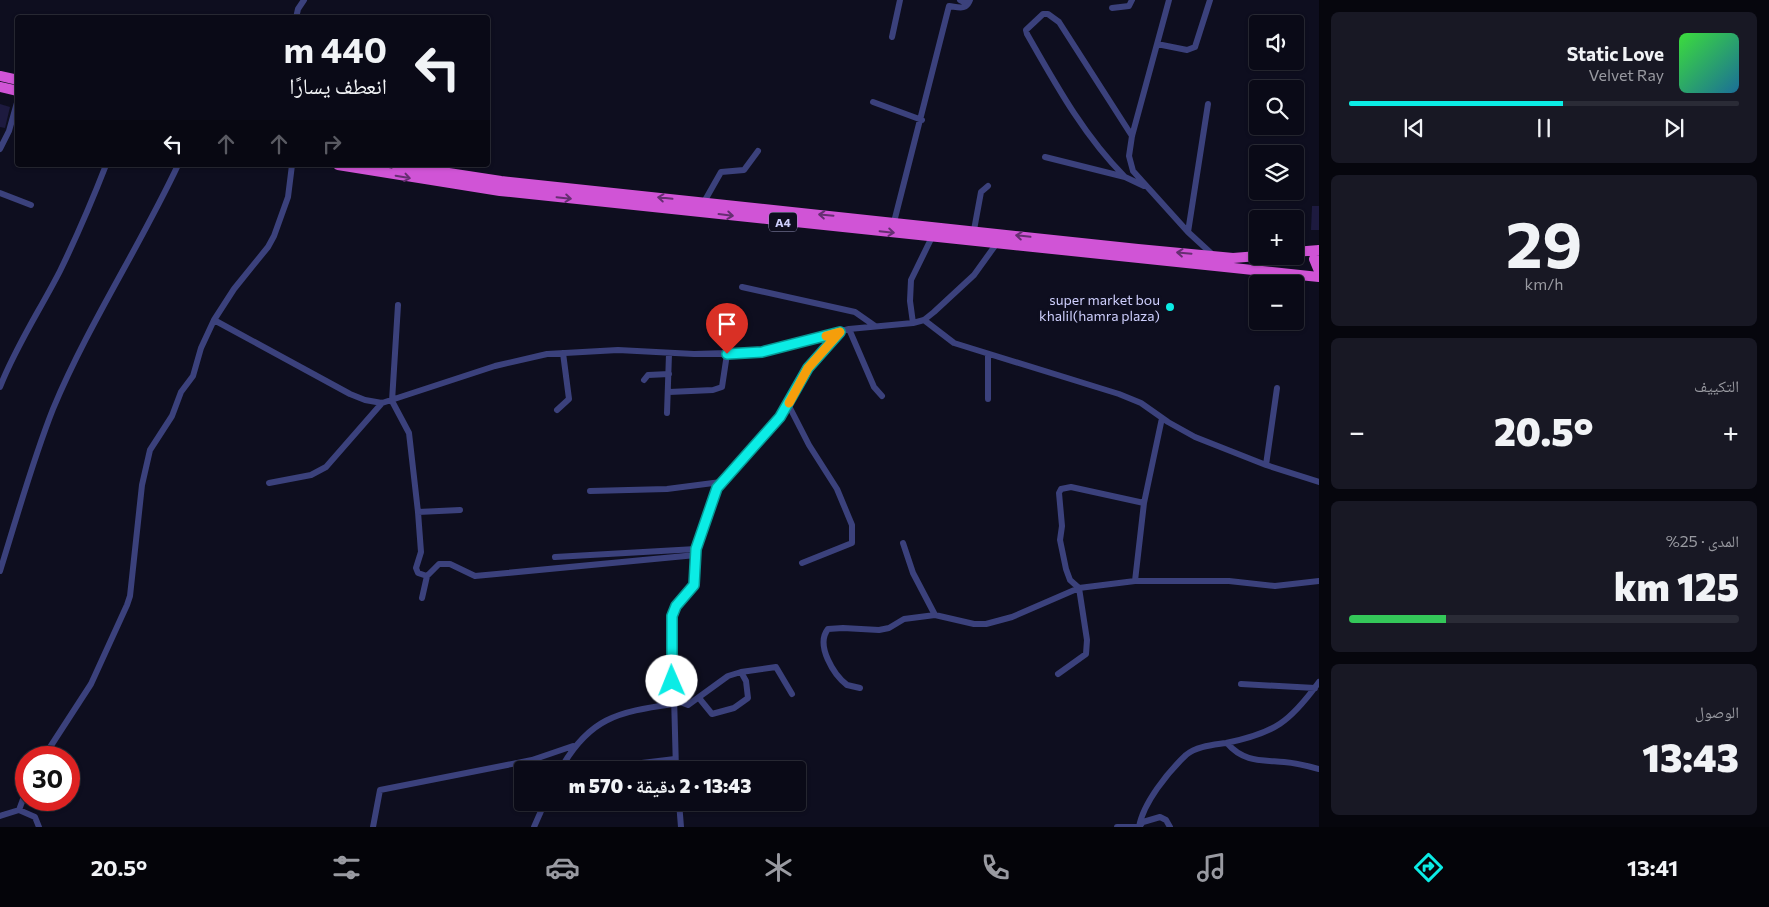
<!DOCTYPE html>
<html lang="ar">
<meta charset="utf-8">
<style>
:root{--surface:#0a0a17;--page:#181824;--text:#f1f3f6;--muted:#999aa1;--line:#2a2b36;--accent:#0bece5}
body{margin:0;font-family:Commissioner,"Noto Naskh Arabic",sans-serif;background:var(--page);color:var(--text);direction:rtl;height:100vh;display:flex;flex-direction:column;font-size:19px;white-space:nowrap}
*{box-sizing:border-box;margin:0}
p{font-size:16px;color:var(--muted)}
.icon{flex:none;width:28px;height:28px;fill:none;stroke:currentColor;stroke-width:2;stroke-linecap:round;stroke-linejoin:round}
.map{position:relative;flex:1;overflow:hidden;direction:ltr}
.panel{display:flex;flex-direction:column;gap:12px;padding:12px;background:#06060d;width:450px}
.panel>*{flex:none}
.guide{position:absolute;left:15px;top:15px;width:475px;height:152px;border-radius:5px;box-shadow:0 1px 4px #0004,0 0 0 1px var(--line);direction:rtl;background:#0a0a17;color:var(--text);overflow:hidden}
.controls{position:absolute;left:1249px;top:15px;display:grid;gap:10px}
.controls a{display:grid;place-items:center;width:55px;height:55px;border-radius:5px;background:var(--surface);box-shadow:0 1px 4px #0004,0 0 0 1px var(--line);font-size:25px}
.speed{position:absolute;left:15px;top:746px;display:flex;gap:10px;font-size:25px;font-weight:700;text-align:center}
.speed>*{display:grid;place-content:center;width:65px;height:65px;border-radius:50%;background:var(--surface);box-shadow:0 1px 4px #0004,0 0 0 1px var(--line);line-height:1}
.speed .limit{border:8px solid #d22;background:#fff;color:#111}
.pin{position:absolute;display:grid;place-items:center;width:42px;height:42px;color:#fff;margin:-51px -21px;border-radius:50% 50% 50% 0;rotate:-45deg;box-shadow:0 0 5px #0007}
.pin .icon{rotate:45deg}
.me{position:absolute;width:55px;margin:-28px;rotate:359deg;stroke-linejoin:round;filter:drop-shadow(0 0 4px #0008)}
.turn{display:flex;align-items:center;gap:18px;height:105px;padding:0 20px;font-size:22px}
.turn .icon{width:65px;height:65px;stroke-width:2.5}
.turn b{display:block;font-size:35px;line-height:42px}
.lanes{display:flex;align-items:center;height:48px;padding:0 20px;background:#0003;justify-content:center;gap:25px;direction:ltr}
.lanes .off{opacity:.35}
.big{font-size:38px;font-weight:800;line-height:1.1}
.panel .widget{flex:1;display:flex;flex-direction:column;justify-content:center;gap:8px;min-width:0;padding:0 18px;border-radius:8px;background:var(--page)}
.panel .dial{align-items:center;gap:0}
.dial b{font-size:65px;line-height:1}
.song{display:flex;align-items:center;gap:15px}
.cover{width:60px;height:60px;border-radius:8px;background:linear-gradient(135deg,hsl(120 70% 55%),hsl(200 70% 35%))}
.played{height:5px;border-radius:2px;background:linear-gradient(90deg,var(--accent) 55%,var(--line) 55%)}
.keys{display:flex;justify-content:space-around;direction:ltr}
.heat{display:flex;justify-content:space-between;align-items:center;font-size:28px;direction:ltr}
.charge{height:8px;border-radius:4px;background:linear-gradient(90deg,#34c759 25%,var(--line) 0)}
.trip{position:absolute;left:514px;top:761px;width:292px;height:50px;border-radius:5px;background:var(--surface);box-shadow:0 1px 4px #0004,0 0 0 1px var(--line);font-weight:800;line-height:50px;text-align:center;direction:rtl}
.tabs{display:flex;height:80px;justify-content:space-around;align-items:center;background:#040409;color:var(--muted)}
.tabs .icon{width:35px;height:35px}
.tabs .on{color:var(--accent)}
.tabs b{font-size:22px;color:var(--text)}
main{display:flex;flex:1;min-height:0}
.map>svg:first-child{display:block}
</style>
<main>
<section class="panel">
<div class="widget">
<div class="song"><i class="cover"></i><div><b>Static Love</b><p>Velvet Ray</p></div></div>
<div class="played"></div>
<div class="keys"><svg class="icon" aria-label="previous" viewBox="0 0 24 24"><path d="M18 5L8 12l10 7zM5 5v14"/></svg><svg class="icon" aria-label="pause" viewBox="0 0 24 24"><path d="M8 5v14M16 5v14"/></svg><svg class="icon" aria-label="next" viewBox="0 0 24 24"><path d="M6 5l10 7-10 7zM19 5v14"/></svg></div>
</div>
<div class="widget dial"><b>29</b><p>km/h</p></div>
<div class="widget"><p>التكييف</p>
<div class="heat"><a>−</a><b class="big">20.5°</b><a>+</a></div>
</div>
<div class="widget"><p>المدى · 25%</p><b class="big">125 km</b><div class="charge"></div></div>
<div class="widget"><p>الوصول</p><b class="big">13:43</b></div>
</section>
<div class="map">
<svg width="1319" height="827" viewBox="0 0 1319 827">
<rect width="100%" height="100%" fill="#0e0e1f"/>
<!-- building -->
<path fill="#1d1a3f" d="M0,104L10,107L5,128L0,127Z
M1312,206H1319V230H1311Z"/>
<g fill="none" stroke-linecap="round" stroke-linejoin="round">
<!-- minor -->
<path stroke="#3b417c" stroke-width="6" d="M960,0L968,4
M1169,0L1132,136L1129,156L1133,171L1188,232L1213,255
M1112,8L1129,6L1132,0
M296,18L298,9L304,0
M892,37L900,0
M1157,44L1187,50L1195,47L1210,0
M873,102L922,120
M0,149L9,131L18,99
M1045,157L1125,177L1144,186
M1125,177C1084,136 1056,85 1027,34L1026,30L1043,14H1048L1059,22L1132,136
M0,193L31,205
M704,202L721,172L744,170L758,151
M894,222L949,6C958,7 966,11 970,0
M974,230L981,192L988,186
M1188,232L1208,104
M742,287L855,312L875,326
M398,305L392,401L409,433L418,512L460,510
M214,320L350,394L365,400L382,403L495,366L547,354L618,350L694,354L762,352L849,329L913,323L924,320L934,312L974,275L997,243
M924,320L954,343L1119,394L1141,403L1168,422L1195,437L1266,465L1319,482
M913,323L910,301L911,280L932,237
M849,329L874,387L882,396
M644,380L648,375L669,374
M0,387C16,346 40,310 60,271C77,236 92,201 106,165
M669,392L713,390L722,387L727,354
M988,399V354
M788,404L809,445L837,489L852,525V543L802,563
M557,410L569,399L563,353
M667,413L669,354
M1266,465L1277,388
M269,483L311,475L326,467L382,403
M590,491L667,489L721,482
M418,512L421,552L416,568L418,573L427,576
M903,543L913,573L935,615L974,624H986L1012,617L1079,588L1135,581H1229L1275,586L1319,581
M555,557L696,549
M0,571C17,517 32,462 53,409C88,325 139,248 178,165
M1135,581L1144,503L1162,418
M422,598L427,576L439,564H450L475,576L696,555
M741,672L776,667L792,694
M1058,674L1086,654L1087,640L1079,588L1070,580L1066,569L1060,540L1062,526L1059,493L1061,489L1071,487L1144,503
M1241,684L1315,688
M860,688L847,685C834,675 815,645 828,629L843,628L879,630L889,628L904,619L935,615
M672,699L688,705L728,676L741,672L746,681L748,698L734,708L712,714L699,698
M1227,743C1243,762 1261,760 1284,762C1296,763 1308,766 1319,769
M43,758L91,684L127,605L130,596L142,485L150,450L172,416L181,392L193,376L201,348L214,320L234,289L268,247L274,236L288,197L292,165
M625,765L675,759
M560,770C589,718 617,712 673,704
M676,770L672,621L677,606L694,585L696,549L717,489L780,417L808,368L839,333
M26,791L19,810L35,817L39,827
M679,802L681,827
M0,816L19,810
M373,827L380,790L532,760L573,746
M534,827L545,802
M1117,827H1139L1143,822L1160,817L1166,820L1170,827
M1139,827C1143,803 1168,772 1186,755C1197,746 1213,745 1226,743C1275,733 1290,722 1319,682"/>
<!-- trunk -->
<path stroke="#d054d6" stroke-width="10" d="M0,76L18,80
M0,87L18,91
M338,165L500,191L1319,277
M396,165L501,181L1138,249L1233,258L1258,256
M1318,250L1314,259L1319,271
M1295,252L1319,250"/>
</g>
<!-- one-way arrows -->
<defs><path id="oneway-shaft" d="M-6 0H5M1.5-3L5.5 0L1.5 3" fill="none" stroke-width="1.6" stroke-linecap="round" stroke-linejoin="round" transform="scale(1.25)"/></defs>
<g stroke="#652e71">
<use href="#oneway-shaft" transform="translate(403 177) rotate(10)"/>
<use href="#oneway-shaft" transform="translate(564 198) rotate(6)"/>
<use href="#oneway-shaft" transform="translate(665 198) rotate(-174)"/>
<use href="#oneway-shaft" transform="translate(726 215) rotate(7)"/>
<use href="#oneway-shaft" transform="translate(826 215) rotate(-175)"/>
<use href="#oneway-shaft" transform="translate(887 232) rotate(6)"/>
<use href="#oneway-shaft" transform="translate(1023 236) rotate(-174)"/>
<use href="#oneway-shaft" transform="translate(1184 253) rotate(-175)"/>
</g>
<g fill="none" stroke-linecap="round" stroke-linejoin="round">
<!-- route casing -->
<g stroke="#079995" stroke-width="12">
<path id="route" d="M672,681V616L676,606L694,585L696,549L717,488L780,417L808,368L840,332L762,352L727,354"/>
</g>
<!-- route -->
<use href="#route" stroke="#0bece5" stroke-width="9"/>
<!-- slow -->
<path stroke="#f59e0b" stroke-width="9" d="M789,403L808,368L840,332L826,336"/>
</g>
<!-- markers -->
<circle fill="#0bece5" stroke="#0e0e1f" stroke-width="2" cx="1170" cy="307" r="5"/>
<g text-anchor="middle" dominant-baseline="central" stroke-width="5" stroke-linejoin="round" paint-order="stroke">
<!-- shield labels -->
<rect fill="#0e0e1f" stroke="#9495ba" stroke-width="1" x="769" y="212.5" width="28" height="19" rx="4"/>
<g font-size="12" font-weight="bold" fill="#cecffd">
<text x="783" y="222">A4</text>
</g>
<!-- poi labels -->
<g font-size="14" fill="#cecffd" stroke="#0e0e1f" text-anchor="end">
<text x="1160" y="299">super market bou<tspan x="1160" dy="16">khalil(hamra plaza)</tspan></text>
</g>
</g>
</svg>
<div class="controls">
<a><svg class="icon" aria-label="sound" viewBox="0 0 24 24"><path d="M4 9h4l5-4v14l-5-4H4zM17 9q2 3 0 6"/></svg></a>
<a><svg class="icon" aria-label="search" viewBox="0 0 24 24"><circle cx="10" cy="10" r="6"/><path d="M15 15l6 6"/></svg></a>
<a><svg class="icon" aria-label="layers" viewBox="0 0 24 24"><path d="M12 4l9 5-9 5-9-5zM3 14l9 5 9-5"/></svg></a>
<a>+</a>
<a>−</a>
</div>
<div class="speed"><div class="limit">30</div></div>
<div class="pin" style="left:727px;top:354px;background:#d93025"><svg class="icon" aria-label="arrive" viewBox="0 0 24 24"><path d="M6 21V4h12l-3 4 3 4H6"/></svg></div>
<svg class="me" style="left:672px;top:681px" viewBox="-20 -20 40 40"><circle r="19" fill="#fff"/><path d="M0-13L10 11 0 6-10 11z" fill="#0bece5"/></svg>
<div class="trip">13:43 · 2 دقيقة · 570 m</div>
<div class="guide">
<div class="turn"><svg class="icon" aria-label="left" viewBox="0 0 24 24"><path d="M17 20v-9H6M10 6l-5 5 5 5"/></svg><div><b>440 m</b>انعطف يسارًا</div></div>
<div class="lanes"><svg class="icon" aria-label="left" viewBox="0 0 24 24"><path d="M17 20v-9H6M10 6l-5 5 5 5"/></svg><svg class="icon off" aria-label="ahead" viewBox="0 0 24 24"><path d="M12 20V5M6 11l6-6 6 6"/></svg><svg class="icon off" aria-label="ahead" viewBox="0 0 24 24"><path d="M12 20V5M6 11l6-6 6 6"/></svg><svg class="icon off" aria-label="right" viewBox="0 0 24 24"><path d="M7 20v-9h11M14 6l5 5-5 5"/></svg></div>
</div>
</div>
</main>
<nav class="tabs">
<b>13:41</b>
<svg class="icon on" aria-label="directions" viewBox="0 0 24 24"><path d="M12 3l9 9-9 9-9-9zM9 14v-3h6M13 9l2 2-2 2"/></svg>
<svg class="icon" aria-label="music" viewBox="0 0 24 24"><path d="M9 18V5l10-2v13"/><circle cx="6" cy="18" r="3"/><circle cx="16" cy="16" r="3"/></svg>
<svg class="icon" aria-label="phone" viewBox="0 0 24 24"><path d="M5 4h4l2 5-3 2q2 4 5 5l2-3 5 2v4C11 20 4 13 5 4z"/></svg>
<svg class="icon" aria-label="climate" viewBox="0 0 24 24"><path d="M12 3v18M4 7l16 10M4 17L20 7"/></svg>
<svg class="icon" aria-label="car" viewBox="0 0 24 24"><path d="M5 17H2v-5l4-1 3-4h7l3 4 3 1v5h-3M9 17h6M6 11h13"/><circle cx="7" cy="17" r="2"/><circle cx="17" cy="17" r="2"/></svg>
<svg class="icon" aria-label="filters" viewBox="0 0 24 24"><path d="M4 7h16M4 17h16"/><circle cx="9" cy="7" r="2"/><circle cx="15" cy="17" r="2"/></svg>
<b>20.5°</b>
</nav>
